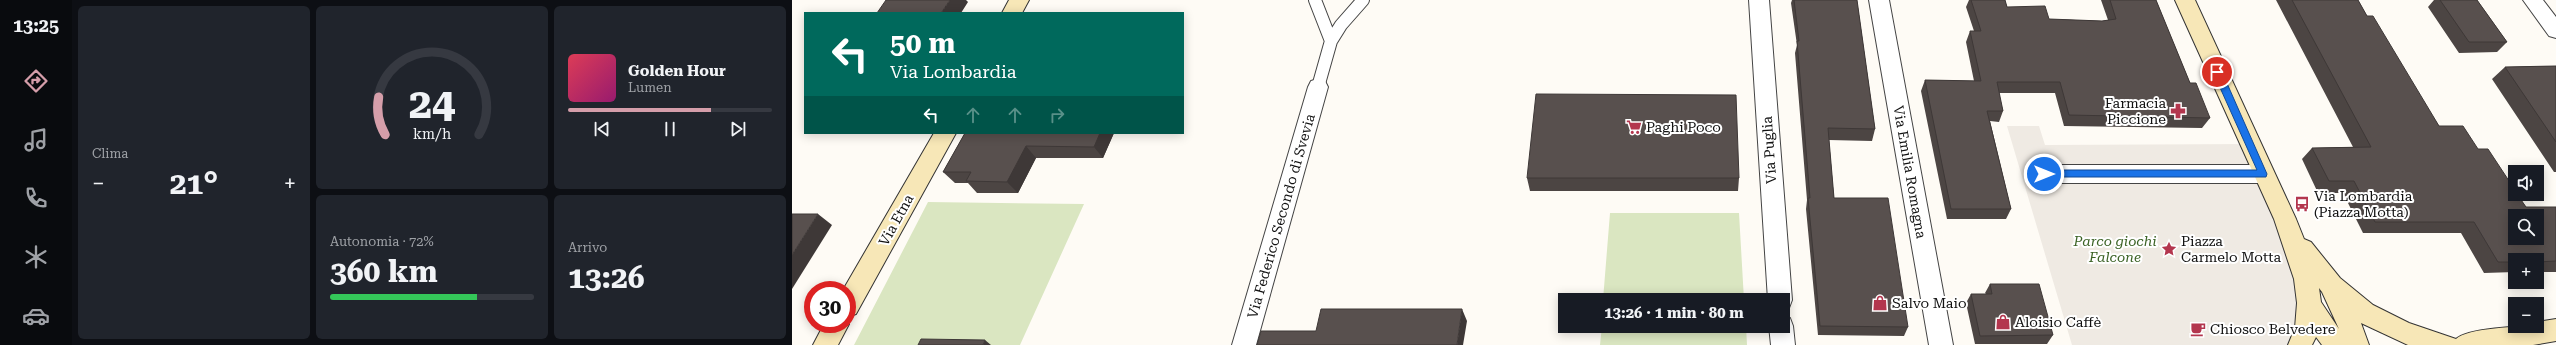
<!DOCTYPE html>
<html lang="it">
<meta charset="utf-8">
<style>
:root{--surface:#171b24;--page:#20242c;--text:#f1f3f6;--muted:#9ea1a6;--line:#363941;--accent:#d59eaa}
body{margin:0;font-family:"Roboto Serif",serif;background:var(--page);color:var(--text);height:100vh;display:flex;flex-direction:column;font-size:15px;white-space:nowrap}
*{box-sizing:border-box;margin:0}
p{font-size:13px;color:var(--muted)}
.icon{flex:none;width:22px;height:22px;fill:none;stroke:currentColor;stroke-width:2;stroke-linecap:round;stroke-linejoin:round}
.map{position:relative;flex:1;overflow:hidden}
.sheet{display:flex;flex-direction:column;gap:6px;padding:6px;background:#0d0f14;width:720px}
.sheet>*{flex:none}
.banner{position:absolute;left:12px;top:12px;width:380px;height:122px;border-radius:0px;box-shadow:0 2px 10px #0003;background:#00695c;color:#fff;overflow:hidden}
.fabs{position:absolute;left:1716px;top:165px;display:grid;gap:8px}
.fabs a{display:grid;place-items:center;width:36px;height:36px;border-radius:0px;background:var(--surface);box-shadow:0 2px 10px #0003;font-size:20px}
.speed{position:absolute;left:12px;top:281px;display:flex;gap:8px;font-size:20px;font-weight:700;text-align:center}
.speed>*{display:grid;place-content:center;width:52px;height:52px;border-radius:50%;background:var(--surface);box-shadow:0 2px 10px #0003;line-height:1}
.speed .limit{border:6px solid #d22;background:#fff;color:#111}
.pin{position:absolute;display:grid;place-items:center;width:34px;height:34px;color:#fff;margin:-17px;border:2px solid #fff;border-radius:50%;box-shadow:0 1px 4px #0007}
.me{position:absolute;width:44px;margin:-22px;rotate:90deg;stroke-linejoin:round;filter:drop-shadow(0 0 3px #0008)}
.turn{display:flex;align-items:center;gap:14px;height:84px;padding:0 20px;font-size:18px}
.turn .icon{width:52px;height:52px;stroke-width:2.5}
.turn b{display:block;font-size:28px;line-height:34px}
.lanes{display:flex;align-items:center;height:38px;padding:0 20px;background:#0003;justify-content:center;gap:20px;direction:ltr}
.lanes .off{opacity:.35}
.big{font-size:30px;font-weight:700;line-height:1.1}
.sheet .widget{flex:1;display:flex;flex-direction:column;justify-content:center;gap:6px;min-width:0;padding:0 14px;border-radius:6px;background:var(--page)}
.sheet .dial{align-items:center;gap:0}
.dial svg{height:104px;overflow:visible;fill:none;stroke:var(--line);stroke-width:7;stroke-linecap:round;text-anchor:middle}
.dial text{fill:var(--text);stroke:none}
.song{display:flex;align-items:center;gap:12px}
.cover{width:48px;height:48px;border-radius:6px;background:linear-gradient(135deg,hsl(350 70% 55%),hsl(320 70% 35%))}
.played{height:4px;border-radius:2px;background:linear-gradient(90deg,var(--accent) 70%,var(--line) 70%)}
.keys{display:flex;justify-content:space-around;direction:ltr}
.heat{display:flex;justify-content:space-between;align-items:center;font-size:22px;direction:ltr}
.charge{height:6px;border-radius:3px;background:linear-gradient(90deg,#34c759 72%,var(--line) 0)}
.sheet .tiles{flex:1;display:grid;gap:6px;grid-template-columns:repeat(3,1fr)}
.widget:first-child{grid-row:span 2}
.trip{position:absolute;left:766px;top:293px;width:232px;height:40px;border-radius:0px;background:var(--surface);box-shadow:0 2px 10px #0003;font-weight:700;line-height:40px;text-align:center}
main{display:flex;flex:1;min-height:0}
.dock{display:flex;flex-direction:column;width:72px;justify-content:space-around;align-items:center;background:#090b0e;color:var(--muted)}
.dock .icon{width:28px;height:28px}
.dock .current{color:var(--accent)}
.dock b{font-size:18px;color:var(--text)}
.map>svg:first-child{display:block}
</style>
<main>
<nav class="dock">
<b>13:25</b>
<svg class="icon current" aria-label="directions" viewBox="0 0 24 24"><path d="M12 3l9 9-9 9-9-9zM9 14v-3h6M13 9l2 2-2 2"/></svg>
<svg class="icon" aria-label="music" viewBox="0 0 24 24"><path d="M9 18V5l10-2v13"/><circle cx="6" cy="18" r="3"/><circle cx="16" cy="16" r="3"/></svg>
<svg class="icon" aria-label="phone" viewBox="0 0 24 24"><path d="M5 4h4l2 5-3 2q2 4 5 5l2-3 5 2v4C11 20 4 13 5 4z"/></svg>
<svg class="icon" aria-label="climate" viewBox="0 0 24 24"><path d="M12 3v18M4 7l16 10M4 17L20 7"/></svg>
<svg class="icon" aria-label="car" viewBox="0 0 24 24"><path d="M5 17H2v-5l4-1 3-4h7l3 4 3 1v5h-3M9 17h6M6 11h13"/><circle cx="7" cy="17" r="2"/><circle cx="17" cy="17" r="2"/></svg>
</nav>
<section class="sheet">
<div class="tiles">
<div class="widget"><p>Clima</p>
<div class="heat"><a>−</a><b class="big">21°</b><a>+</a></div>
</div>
<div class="widget dial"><svg viewBox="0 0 100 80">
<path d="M14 69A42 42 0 1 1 86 69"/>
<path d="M14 69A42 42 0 0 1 9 40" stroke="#d59eaa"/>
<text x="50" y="56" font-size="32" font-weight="700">24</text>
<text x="50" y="72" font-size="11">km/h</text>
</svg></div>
<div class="widget">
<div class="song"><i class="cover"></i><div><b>Golden Hour</b><p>Lumen</p></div></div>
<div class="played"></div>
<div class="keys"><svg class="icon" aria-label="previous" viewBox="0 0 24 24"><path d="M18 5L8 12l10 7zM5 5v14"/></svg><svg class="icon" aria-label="pause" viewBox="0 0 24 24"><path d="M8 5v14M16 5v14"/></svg><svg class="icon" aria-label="next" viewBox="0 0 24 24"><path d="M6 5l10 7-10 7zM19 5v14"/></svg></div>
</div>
<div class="widget"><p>Autonomia · 72%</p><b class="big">360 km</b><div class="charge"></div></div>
<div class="widget"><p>Arrivo</p><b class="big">13:26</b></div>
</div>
</section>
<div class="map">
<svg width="1764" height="345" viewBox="0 0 1764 345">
<rect width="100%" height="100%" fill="#fefbf5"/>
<!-- green -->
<path fill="#dae6c1" d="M136,202L292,204L228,345H62Z
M818,213H947L952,300H811Z
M810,326H954L955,345H808Z"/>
<!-- plaza -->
<path fill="#efeae3" d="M1215,126H1247L1253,145L1458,144L1514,279L1508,345H1280Z"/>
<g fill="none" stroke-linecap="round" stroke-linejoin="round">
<!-- lane casing -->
<g stroke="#444" stroke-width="14">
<path id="lane" d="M523,0L539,41
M526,87L539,41L549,25L571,0"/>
</g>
<!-- street casing -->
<g stroke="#444" stroke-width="2">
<path id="street" d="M957,0H977L1000,300L997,308L991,310V300H976Z
M1077,0H1097L1161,345H1137Z
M1731,0H1751L1764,17V38L1757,36Z
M526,79L533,81L536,87L464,345H440L516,87L519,81Z
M1253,165H1471L1479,168L1482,174L1479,180L1471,183H1253L1245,180L1242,174L1245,168Z
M991,316L998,318L1001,326L1003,345H979L977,326H991Z"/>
</g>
<!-- secondary casing -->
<g stroke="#333" stroke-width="2">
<path id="secondary" d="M217,0H237L230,13H210Z
M1383,0H1403L1504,219L1512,239L1519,242L1548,278L1581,305L1617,323L1664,339C1675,328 1729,326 1745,326V322L1764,319V341L1741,345H1616L1569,323L1577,345H1530L1524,337L1520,345H1496L1503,328L1505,303L1502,279L1482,219ZM1527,288L1530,292L1547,329L1529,302Z
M142,133H164L64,314L55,317V290H51Z
M55,319L57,324L46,345H21L32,324H55Z"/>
</g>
<!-- lane -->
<use href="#lane" stroke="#fff" stroke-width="12"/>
<!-- street -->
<use href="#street" fill="#fff" fill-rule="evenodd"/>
<!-- secondary -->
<use href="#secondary" fill="#f7e7b7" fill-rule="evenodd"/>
</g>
<!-- wall -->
<path fill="#4c4543" d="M1000,0H1065L1083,129L1080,141L1037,140L1042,198L1116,327L1112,336L1026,335L1014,209L1015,200L1003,53L1005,45L999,3Z
M1177,0H1213L1215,7L1257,19L1310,21L1316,20L1309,0H1364L1398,83L1418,118L1410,128L1272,126L1263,93H1207L1211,111L1207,122L1198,121L1219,209L1214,219H1155L1129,91L1133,80L1182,81L1174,42L1178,31H1182L1174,7Z
M1484,0H1566L1575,16L1647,126L1686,149L1734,207H1764V272H1745V260H1723V272L1692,273L1669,233H1571L1551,193H1526L1510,159L1520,148L1561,147Z
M1642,0H1685L1715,42L1705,52L1667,53L1636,7Z
M1764,66V172H1762L1700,79L1713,67Z
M173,133H322L311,158H244L226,193H185L176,183H163L151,172Z
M735,178H947L946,191H738Z
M1198,284L1261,335L1255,344H1183L1174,303L1179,294H1194L1193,293Z"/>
<!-- shaded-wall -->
<path fill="#3e3837" d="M158,0H174L176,2L169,13H149Z
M308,133H322L311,158L302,147Z
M234,146L244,158L226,193L215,182Z
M26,214L40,225L0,289V255Z
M670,309L675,321L671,345H665Z
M193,340L199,345H191Z"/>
<!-- building -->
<path fill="#58504e" stroke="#3e3837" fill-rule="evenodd" d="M94,0H158L149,13H85Z
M1002,0H1065L1083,129L1036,128L1042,198H1096L1116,327L1028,326L1016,198H1018L1005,41H1007Z
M1179,0H1213L1215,7L1253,6L1257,19L1310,21L1324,19L1318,0H1364L1398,83H1404L1418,118L1277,115L1268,82H1205L1211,111H1195L1219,209H1159L1133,80L1189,81L1178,31H1189Z
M1500,0H1566L1575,16H1581L1647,126H1671L1686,149H1696L1723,190V194H1725L1734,207H1764V261L1745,262V260H1723V262H1706L1682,222H1583L1562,181H1537L1520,148L1579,147ZM1723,216H1745V238H1723Z
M1648,0H1685L1715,42H1677Z
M1764,66V142L1713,67Z
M744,94L944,95L947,178H735Z
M173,133H308L302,147L234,146L215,182L174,181L179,172H151Z
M0,214H26L0,255Z
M1198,284H1247L1261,335L1188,336L1179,294H1200Z
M529,309H670L665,345H465L469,331H524Z
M129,339L193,340L191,345H126Z"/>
<!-- route -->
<path fill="#1a73e8" stroke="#114b97" d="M1425,69L1430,72L1475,174L1474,177H1249V171L1252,170H1465L1421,72Z"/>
<!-- icons -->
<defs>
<g id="pharmacy-bare" transform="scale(1.2)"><path d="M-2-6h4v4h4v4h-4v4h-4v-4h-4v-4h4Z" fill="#b3364e" stroke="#fff" stroke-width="2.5" paint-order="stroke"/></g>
<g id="supermarket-bare" transform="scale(1.2)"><path d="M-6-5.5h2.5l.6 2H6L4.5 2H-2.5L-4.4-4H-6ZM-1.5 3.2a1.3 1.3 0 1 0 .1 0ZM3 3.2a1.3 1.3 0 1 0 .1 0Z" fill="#b3364e" stroke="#fff" stroke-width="2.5" paint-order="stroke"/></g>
<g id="bus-bare" transform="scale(1.2)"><path d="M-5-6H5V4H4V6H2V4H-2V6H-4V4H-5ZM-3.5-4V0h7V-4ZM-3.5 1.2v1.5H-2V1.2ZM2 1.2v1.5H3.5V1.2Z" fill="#b3364e" stroke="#fff" stroke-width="2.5" paint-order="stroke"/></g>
<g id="sight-bare" transform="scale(1.2)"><path d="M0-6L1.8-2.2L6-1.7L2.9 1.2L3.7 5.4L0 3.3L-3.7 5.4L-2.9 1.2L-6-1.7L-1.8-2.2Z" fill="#b3364e" stroke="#fff" stroke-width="2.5" paint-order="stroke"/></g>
<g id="shop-bare" transform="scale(1.2)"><path d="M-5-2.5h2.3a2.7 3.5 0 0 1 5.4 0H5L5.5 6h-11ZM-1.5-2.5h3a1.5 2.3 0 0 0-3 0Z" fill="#b3364e" stroke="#fff" stroke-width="2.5" paint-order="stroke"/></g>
<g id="cafe-bare" transform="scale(1.2)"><path d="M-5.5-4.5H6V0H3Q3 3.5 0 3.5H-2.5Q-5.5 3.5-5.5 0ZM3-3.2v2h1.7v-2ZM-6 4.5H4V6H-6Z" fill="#b3364e" stroke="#fff" stroke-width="2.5" paint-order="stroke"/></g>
</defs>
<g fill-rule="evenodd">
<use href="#pharmacy-bare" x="1386" y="111"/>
<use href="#supermarket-bare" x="842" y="127"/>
<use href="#bus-bare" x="1510" y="204"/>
<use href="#sight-bare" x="1377" y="249"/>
<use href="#shop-bare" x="1088" y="303"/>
<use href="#shop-bare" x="1211" y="322"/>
<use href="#cafe-bare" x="1406" y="329"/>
</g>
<g text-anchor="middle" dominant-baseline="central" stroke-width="4" stroke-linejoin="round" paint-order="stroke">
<!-- poi labels -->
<g font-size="14" fill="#111" stroke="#fff" text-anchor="start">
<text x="1374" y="103" text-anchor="end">Farmacia<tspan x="1374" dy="16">Piccione</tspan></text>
<text x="854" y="127">Paghi Poco</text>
<text x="1522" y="196">Via Lombardia<tspan x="1522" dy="16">(Piazza Motta)</tspan></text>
<text x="1389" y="241">Piazza<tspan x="1389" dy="16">Carmelo Motta</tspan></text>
<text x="1100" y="303">Salvo Maio</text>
<text x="1223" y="322">Aloisio Caffè</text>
<text x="1418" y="329">Chiosco Belvedere</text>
</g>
<!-- street labels -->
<g font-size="14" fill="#111" stroke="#fff">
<text transform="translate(977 150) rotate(-94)">Via Puglia</text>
<text transform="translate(1118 172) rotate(80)">Via Emilia Romagna</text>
<text transform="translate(489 216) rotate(-74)">Via Federico Secondo di Svevia</text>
<text transform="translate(104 220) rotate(-61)">Via Etna</text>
</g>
<!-- park labels -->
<g font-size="14" font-style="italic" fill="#3c6326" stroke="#fff">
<text x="1323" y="241">Parco giochi<tspan x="1323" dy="16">Falcone</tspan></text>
</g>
</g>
</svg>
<div class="fabs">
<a><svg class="icon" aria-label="sound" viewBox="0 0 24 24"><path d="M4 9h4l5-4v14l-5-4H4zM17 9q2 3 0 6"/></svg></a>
<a><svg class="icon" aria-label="search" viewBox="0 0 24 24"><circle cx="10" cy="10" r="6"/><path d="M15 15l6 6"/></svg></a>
<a>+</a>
<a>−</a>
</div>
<div class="speed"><div class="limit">30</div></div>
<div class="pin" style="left:1425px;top:72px;background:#d93025"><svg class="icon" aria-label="arrive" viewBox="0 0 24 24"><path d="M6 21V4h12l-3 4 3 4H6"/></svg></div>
<svg class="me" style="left:1252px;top:174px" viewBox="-20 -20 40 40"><circle r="17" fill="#1a73e8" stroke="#fff" stroke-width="3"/><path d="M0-11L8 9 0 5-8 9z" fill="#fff"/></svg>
<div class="trip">13:26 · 1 min · 80 m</div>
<div class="banner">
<div class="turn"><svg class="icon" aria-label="left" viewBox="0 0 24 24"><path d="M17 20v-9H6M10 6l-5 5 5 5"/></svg><div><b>50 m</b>Via Lombardia</div></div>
<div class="lanes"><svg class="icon" aria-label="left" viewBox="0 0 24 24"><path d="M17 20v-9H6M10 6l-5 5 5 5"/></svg><svg class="icon off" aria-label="ahead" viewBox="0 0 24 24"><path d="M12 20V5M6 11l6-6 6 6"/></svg><svg class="icon off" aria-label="ahead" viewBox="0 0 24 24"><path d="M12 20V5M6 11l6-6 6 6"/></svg><svg class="icon off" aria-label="right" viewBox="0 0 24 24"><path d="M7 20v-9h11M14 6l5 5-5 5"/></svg></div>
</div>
</div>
</main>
